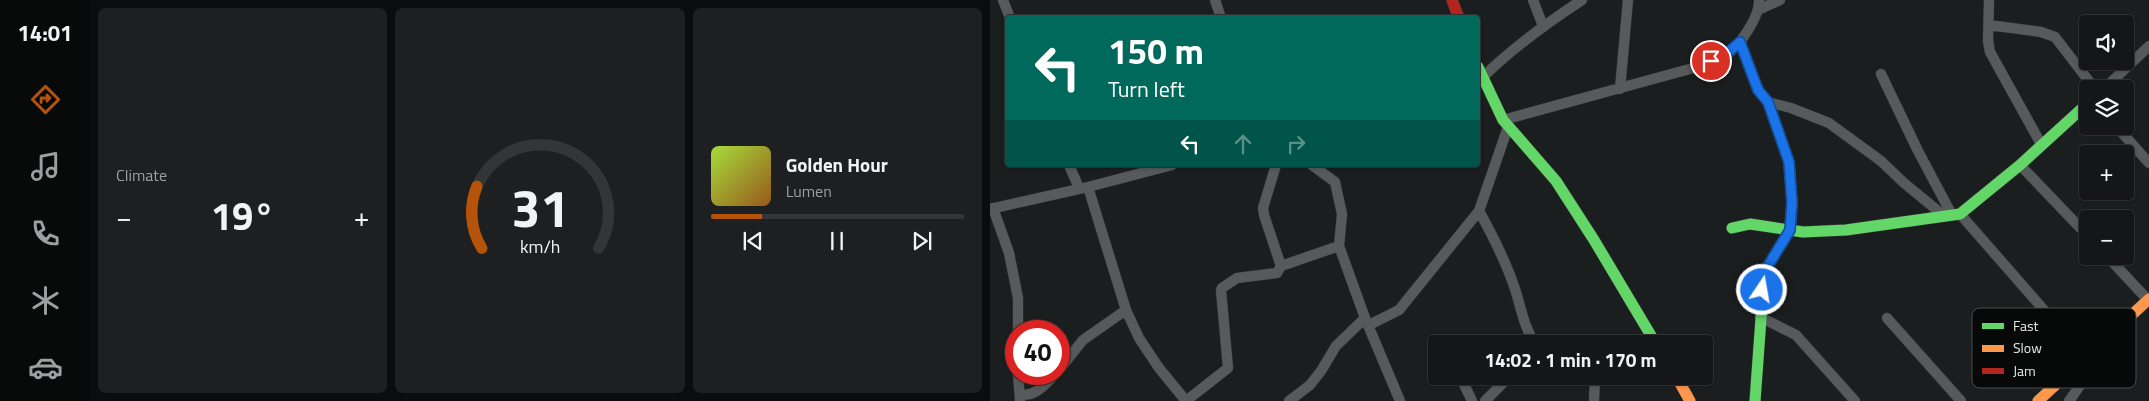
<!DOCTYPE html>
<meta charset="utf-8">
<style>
:root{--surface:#141617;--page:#1d1f20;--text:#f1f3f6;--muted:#9d9fa1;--line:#333536;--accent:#b45309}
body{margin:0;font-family:"Titillium Web",sans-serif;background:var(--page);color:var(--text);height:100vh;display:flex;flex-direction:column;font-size:19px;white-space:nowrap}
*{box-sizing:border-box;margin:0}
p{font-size:16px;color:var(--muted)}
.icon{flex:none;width:28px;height:28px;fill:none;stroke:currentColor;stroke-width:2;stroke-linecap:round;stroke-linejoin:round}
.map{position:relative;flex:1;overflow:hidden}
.panel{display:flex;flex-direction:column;gap:8px;padding:8px;background:#0b0c0d;width:900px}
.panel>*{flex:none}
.guide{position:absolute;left:15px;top:15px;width:475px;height:152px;border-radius:5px;box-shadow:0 1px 4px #0004,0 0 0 1px var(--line);background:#00695c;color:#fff;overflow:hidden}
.tools{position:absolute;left:1089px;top:15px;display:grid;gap:10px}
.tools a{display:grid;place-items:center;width:55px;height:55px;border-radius:5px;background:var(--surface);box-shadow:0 1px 4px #0004,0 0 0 1px var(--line);font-size:25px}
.speed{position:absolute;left:15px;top:320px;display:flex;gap:10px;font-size:25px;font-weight:700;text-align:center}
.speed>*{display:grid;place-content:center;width:65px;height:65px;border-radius:50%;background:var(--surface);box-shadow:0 1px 4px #0004,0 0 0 1px var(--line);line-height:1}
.speed .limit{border:8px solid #d22;background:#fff;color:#111}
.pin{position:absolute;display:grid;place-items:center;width:42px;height:42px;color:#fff;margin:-21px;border:2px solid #fff;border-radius:50%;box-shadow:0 1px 5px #0007}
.me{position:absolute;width:55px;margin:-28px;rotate:12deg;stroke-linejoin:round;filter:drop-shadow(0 0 4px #0008)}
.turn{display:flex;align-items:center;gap:18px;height:105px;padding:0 20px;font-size:22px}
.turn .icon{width:65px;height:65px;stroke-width:2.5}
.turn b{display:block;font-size:35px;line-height:42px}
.lanes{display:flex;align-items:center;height:48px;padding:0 20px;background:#0003;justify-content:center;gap:25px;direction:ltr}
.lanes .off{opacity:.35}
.big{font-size:38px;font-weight:700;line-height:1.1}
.panel .tile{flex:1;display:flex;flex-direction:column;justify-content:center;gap:8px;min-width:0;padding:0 18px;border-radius:8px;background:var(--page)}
.panel .dial{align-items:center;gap:0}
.dial svg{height:130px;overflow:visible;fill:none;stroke:var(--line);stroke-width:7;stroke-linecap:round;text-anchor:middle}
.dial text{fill:var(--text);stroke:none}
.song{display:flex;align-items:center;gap:15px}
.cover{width:60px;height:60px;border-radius:8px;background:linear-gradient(135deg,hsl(80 70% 55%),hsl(30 70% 35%))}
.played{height:5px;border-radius:2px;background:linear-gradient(90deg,var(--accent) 20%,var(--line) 20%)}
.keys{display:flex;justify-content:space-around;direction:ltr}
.heat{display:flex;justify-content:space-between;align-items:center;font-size:28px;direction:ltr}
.panel .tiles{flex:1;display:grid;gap:8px;grid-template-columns:repeat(3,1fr)}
.trip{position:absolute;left:438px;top:335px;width:285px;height:50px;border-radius:5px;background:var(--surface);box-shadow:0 1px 4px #0004,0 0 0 1px var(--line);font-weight:700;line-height:50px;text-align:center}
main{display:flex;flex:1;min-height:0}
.dock{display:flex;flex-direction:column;width:90px;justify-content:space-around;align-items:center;background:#080909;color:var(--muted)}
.dock .icon{width:35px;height:35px}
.dock .selected{color:var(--accent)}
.dock b{font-size:22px;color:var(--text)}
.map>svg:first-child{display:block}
</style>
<main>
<nav class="dock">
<b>14:01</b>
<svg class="icon selected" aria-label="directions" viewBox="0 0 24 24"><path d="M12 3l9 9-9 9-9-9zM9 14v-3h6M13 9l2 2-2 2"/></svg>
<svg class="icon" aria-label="music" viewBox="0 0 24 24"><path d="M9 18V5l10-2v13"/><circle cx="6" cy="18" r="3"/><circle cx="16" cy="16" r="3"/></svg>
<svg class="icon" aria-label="phone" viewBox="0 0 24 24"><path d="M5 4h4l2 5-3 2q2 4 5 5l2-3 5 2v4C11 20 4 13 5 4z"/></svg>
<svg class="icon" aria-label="climate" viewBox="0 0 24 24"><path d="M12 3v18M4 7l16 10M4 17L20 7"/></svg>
<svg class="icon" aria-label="car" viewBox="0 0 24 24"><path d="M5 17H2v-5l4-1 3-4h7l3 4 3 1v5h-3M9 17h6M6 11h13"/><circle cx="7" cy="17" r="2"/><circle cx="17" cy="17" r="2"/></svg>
</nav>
<section class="panel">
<div class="tiles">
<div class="tile"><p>Climate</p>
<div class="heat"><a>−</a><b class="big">19°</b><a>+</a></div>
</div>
<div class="tile dial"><svg viewBox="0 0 100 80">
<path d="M14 69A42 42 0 1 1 86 69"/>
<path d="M14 69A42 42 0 0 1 11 31" stroke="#b45309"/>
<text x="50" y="56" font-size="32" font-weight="700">31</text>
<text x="50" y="72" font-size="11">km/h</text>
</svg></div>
<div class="tile">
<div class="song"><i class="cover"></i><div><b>Golden Hour</b><p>Lumen</p></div></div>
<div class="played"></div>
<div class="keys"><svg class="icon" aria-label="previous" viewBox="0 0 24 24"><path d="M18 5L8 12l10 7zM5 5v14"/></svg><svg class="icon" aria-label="pause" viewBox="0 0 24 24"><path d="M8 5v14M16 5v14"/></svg><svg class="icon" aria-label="next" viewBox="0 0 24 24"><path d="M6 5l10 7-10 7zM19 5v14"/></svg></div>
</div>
</div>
</section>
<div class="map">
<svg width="1159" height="401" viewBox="0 0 1159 401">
<rect width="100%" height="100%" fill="#1b1e1f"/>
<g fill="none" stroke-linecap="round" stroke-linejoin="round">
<!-- street casing -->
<g stroke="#363939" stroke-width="11">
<path id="street" d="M13,0L20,18
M225,0L231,18
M543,0L553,26
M999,0L998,41L1000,52L1051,144
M770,9L790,0
M999,25L1051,32L1065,37L1105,89
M891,74L928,151L962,215
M492,78C522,48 557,23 592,0
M630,89L638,0
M1114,89L1159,46
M778,102L801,108L839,123L891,161L914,183L953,215
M513,120L707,67C716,63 727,60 736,55C750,46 770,16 769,0
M1126,126L1159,163
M518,127L489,211C503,236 516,262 525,289C531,308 534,327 545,344
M79,165L89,188
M286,165L273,208L274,215L291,266
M322,165L345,182L352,214L349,246L375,318L410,401
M1030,165L1098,236
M98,187L136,310L149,338L169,368L196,401
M3,208L19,253L28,298V331
M0,209L98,187L182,165
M970,214L1095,357C1101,374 1088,388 1079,401
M1117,256L1158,300
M770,317L806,335L865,401
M897,318L971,401
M379,325L409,310L489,211
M458,340L460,344
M69,370L93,340L136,310
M28,374L30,400
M470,376L482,401
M30,394C44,398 56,384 65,374
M196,401L238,368L231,290L232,288L247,278L287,273L291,266L349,246
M299,401L320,385L331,371L346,346L375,318
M495,401L520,376
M604,401L605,376"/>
</g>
<!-- fast casing -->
<g stroke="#363939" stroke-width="12">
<path id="fast" d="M750,42L768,90L778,102L799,162L802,203L800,230L776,269L774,277L765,401
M488,67L513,120L566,181L604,240L666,344
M742,228L760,224L813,232L856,230L970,214L1030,165L1098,103"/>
</g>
<!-- slow casing -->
<g stroke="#363939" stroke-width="12">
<path id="slow" d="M686,376L700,401
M1048,401L1159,299"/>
</g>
<!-- jam casing -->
<g stroke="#363939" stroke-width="12">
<path id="jam" d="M462,0L469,18"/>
</g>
<!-- street -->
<use href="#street" stroke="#575a5a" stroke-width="10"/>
<!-- fast -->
<use href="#fast" stroke="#63d668" stroke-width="11"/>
<!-- slow -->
<use href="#slow" stroke="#ff974d" stroke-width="11"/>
<!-- jam -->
<use href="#jam" stroke="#b3261e" stroke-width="11"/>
</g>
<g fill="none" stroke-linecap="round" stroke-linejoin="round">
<!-- route casing -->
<g stroke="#114b97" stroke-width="12">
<path id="route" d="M721,61L736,54L750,42L768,90L778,102L799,162L802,203L800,230L776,269L772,290"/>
</g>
<!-- route -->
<use href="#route" stroke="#1a73e8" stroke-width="9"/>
</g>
<!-- legend -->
<rect x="982" y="308" width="164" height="80" rx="8" fill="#070909" stroke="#4a4c4c" stroke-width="1"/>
<rect x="992" y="323" width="22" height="6" fill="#63d668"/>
<rect x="992" y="345" width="22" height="7" fill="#ff974d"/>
<rect x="992" y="368" width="22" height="6" fill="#b3261e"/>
<g font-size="14" fill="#e5e8e9">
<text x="1023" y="331">Fast</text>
<text x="1023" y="353">Slow</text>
<text x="1023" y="376">Jam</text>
</g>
</svg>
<div class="tools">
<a><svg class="icon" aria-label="sound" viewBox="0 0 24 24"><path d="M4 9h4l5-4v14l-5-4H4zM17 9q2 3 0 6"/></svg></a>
<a><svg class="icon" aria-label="layers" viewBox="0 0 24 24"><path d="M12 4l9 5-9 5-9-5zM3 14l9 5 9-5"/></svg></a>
<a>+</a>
<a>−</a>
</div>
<div class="speed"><div class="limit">40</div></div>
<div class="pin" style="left:721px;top:61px;background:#d93025"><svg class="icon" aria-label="arrive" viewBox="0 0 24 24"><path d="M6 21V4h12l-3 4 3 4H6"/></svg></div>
<svg class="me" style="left:772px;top:290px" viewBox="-20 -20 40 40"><circle r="17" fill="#1a73e8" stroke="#fff" stroke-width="3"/><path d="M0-11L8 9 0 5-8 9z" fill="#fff"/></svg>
<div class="trip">14:02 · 1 min · 170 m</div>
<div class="guide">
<div class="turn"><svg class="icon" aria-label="left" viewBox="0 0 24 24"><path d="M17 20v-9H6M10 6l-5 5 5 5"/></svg><div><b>150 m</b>Turn left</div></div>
<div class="lanes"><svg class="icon" aria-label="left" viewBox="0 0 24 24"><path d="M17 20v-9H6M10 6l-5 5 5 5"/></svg><svg class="icon off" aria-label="ahead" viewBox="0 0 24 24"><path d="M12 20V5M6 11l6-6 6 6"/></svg><svg class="icon off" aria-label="right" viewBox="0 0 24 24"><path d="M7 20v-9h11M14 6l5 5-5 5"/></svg></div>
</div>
</div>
</main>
